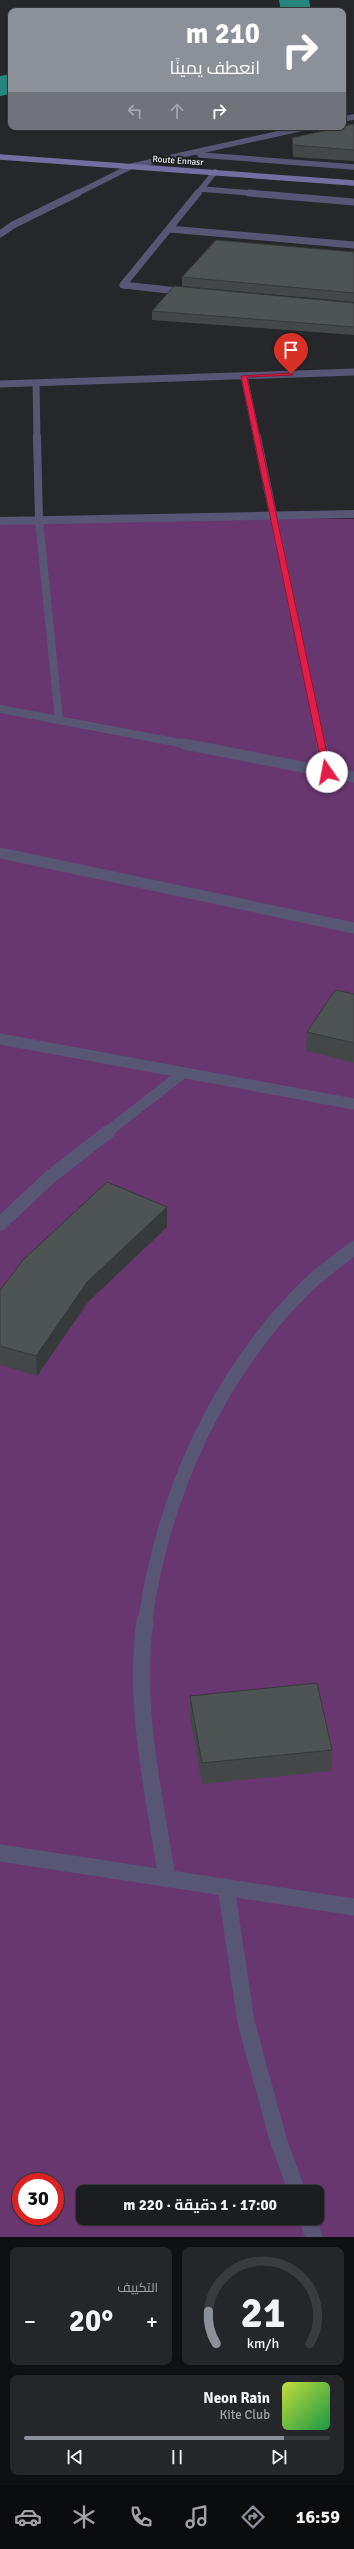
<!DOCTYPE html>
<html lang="ar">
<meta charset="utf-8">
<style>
:root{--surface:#1c1d20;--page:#252629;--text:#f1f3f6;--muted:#a0a2a5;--line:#3a3b3e;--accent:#8c9099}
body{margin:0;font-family:Signika,Cairo,sans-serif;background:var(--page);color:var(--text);direction:rtl;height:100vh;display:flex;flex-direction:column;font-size:15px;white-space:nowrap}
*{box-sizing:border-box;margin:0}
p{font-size:13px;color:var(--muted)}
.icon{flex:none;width:22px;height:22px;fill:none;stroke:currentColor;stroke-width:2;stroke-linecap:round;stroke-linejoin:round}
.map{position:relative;height:2237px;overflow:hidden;direction:ltr}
.drawer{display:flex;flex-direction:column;gap:10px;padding:10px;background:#0f1012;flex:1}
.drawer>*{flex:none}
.banner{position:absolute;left:8px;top:8px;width:338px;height:122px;border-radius:8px;box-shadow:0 1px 3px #0004,0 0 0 1px var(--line);direction:rtl;background:#8c9099;color:#fff;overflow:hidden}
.speed{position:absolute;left:12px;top:2173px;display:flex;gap:8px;font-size:20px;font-weight:700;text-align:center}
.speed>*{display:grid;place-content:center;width:52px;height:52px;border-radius:50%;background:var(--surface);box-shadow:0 1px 3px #0004,0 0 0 1px var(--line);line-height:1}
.speed .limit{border:6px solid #d22;background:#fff;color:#111}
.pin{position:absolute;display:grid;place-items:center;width:34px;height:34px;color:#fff;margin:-41px -17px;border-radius:50% 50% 50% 0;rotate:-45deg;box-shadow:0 0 4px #0007}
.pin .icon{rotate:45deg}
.me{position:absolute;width:44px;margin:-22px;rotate:348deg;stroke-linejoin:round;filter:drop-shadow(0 0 3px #0008)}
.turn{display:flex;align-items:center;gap:14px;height:84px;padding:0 20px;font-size:18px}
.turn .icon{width:52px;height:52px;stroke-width:2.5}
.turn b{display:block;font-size:28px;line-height:34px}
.lanes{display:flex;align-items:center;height:38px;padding:0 20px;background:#0003;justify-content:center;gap:20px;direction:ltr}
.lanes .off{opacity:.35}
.big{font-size:30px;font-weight:700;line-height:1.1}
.drawer .widget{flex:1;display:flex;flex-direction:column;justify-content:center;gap:6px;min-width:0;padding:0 14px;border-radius:8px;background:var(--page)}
.drawer .dial{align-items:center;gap:0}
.dial svg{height:104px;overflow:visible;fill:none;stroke:var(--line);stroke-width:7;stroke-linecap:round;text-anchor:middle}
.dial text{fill:var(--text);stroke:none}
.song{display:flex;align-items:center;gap:12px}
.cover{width:48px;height:48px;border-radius:6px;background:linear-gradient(135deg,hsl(70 70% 55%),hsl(140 70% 35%))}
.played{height:4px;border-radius:2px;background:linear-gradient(90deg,var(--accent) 85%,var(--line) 85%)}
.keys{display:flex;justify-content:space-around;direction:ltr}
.heat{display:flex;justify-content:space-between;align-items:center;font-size:22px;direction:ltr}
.drawer .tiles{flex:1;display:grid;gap:10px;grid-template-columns:1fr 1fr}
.widget:last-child{grid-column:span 2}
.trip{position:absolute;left:76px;top:2185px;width:248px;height:40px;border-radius:8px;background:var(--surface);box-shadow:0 1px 3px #0004,0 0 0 1px var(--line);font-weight:700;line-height:40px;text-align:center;direction:rtl}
.tab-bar{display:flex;height:64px;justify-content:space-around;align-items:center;background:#0b0c0d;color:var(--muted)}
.tab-bar .icon{width:28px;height:28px}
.tab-bar .current{color:var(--accent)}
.tab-bar b{font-size:18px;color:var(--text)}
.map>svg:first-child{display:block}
</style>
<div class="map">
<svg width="354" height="2237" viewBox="0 0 354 2237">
<rect width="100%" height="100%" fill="#25272a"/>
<!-- green -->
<path fill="#683770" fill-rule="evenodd" d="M0,518L354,519V2237H0ZM21,2182H55V2216H21ZM83,2192H317V2218H83Z"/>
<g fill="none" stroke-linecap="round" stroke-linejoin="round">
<!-- river -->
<path fill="#27867b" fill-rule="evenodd" d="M279,0H309L311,11H281Z
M11,74V94L0,96V76Z"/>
<!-- street-far5 -->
<path stroke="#585675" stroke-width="5.5" d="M343,119L354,117
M200,155L354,167
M202,189L261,194
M76,194L132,166L308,127
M197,194L215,172"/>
<!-- street-far4 -->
<path stroke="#585675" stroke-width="7" d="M249,193L354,202
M169,229L354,245
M0,234L13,225L78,193
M187,292L123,285L198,193
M244,376L257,438
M36,383L37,438
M0,384L354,372"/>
<!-- street-far3 -->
<path stroke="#585675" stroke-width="8" d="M37,437L39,520L59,720
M257,437L321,745
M0,521L354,514
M0,709L190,745"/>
<!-- street-far2 -->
<path stroke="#585675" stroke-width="11" d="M184,744L354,777
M321,744L327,772
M0,853L354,928
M0,1039L354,1104
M106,1133L183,1073"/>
<!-- street-far1 -->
<path stroke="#585675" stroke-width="14" d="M0,1224L50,1177L108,1132
M145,1622C162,1498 217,1374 307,1286C321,1272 338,1261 354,1248"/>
<!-- street -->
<path stroke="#585675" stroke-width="17" d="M145,1621C133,1705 154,1794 167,1878
M0,1853L354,1907
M226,1887L246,2022L278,2139L297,2192
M307,2218L314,2237"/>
<!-- secondary -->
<path stroke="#736fa0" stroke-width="5.5" d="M0,157L354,183"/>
</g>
<!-- wall -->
<path fill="#434748" d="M354,124V161L293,157L292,138Z
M354,252V302L182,286V277Z
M354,303V335L152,320V311Z
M354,994V1063L306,1051L307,1032Z
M167,1207V1227L88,1302L37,1376L0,1365V1290Z
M190,1696L332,1750L331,1771L202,1784L190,1717Z"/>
<!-- shaded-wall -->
<path fill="#373a3b" d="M167,1207V1227L88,1302L37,1376L36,1356L87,1282Z"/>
<!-- building -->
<path fill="#4e5354" stroke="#373a3b" d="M354,124V150L293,145L292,138L340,127H343V126Z
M216,240L354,252V293L182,277Z
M174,286L354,303V327L152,311Z
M335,990L354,994V1043L307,1032Z
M107,1182L167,1207L87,1282L36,1356L0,1346V1290L23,1260Z
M317,1683L332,1750L202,1763L190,1696Z"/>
<!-- route -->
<path fill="#e11d48" stroke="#92132f" d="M291,373L293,375L247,377L331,772L327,774L323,772L241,376Z"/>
<g text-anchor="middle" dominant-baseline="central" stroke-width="4" stroke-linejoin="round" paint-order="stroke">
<!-- far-street labels -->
<g font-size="9" fill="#eceef0" stroke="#1c1e21">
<text transform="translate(178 161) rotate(4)">Route Ennasr</text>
</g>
</g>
</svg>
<div class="speed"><div class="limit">30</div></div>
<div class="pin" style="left:291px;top:374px;background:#d93025"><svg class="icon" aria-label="arrive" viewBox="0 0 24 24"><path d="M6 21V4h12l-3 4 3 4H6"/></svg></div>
<svg class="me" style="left:327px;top:772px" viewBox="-20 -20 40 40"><circle r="19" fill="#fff"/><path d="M0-13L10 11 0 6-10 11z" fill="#e11d48"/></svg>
<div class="trip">17:00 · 1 دقيقة · 220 m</div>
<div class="banner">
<div class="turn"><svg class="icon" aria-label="right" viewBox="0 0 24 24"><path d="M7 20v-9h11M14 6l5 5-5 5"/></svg><div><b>210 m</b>انعطف يمينًا</div></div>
<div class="lanes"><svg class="icon off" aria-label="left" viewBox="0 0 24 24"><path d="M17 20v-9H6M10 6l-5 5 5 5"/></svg><svg class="icon off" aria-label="ahead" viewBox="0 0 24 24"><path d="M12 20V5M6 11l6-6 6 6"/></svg><svg class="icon" aria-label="right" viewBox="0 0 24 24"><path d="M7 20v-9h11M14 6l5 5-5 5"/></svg></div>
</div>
</div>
<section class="drawer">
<div class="tiles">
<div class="widget dial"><svg viewBox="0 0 100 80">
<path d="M14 69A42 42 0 1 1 86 69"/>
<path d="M14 69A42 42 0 0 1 8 44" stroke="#8c9099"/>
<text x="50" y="56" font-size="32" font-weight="700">21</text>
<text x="50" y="72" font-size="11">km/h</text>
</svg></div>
<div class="widget"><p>التكييف</p>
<div class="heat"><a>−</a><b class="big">20°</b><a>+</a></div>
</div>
<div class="widget">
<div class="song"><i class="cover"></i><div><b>Neon Rain</b><p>Kite Club</p></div></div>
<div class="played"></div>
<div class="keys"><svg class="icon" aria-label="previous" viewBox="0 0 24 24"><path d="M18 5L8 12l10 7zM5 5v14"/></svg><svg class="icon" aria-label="pause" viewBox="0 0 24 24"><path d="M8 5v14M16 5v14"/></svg><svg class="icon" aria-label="next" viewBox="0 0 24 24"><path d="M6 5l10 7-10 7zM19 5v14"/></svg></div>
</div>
</div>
</section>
<nav class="tab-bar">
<b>16:59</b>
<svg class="icon current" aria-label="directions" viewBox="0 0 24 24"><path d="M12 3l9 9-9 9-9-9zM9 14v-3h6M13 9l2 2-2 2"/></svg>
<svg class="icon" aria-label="music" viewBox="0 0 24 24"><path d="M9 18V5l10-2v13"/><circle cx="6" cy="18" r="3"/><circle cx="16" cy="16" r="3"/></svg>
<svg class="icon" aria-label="phone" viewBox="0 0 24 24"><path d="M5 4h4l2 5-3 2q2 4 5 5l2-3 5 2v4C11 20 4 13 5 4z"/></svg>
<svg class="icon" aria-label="climate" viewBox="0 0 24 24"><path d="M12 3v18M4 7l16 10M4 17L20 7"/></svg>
<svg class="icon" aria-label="car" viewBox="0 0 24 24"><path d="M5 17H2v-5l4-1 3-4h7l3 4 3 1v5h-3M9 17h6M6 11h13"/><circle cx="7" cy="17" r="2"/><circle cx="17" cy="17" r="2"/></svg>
</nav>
